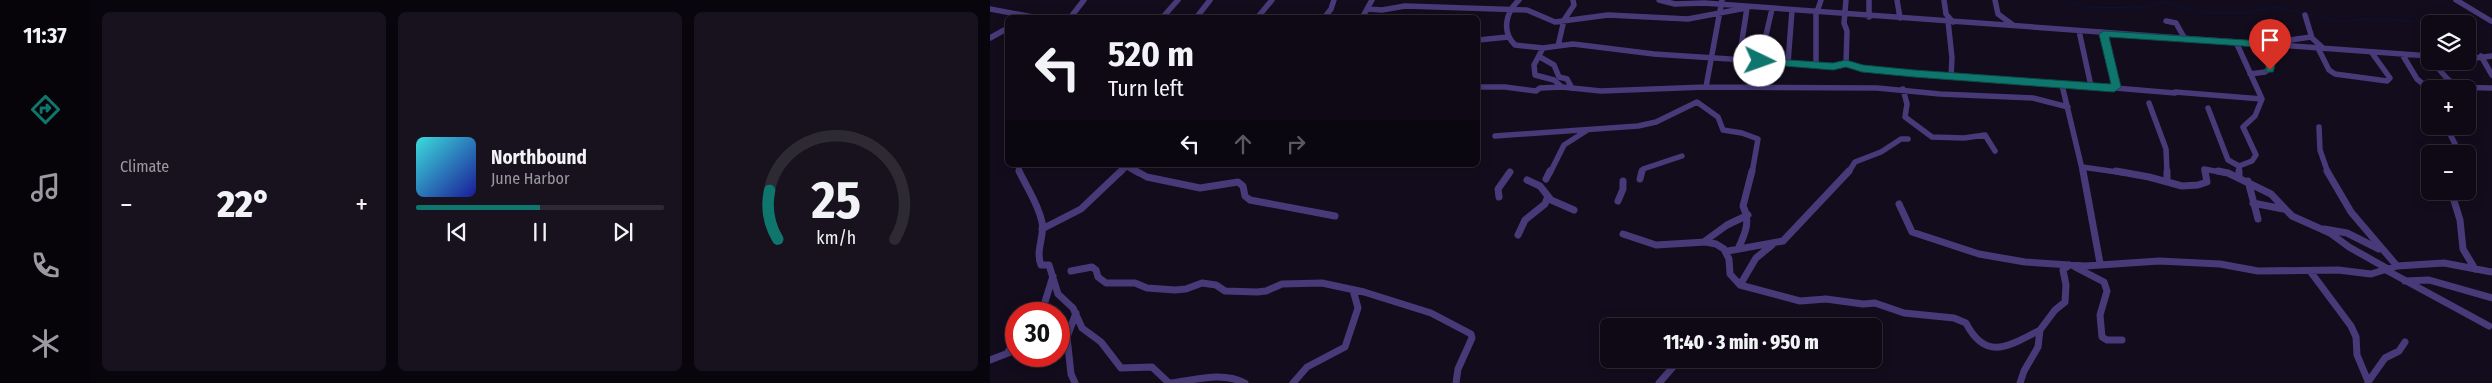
<!DOCTYPE html>
<meta charset="utf-8">
<style>
:root{--surface:#0e0915;--page:#17121e;--text:#f1f3f6;--muted:#9b9aa0;--line:#2e2a34;--accent:#0f766e}
body{margin:0;font-family:"Fira Sans Condensed",sans-serif;background:var(--page);color:var(--text);height:100vh;display:flex;flex-direction:column;font-size:19px;white-space:nowrap}
*{box-sizing:border-box;margin:0}
p{font-size:16px;color:var(--muted)}
.icon{flex:none;width:28px;height:28px;fill:none;stroke:currentColor;stroke-width:2;stroke-linecap:round;stroke-linejoin:round}
.map{position:relative;flex:1;overflow:hidden}
.drawer{display:flex;flex-direction:column;gap:12px;padding:12px;background:#08050c;width:900px}
.drawer>*{flex:none}
.top-card{position:absolute;left:15px;top:15px;width:475px;height:152px;border-radius:8px;box-shadow:0 2px 12px #0003,0 0 0 1px var(--line);background:#0e0915;color:var(--text);overflow:hidden}
.fabs{position:absolute;left:1431px;top:15px;display:grid;gap:10px}
.fabs a{display:grid;place-items:center;width:55px;height:55px;border-radius:8px;background:var(--surface);box-shadow:0 2px 12px #0003,0 0 0 1px var(--line);font-size:25px}
.speed{position:absolute;left:15px;top:302px;display:flex;gap:10px;font-size:25px;font-weight:700;text-align:center}
.speed>*{display:grid;place-content:center;width:65px;height:65px;border-radius:50%;background:var(--surface);box-shadow:0 2px 12px #0003,0 0 0 1px var(--line);line-height:1}
.speed .limit{border:8px solid #d22;background:#fff;color:#111}
.pin{position:absolute;display:grid;place-items:center;width:42px;height:42px;color:#fff;margin:-51px -21px;border-radius:50% 50% 50% 0;rotate:-45deg;box-shadow:0 0 5px #0007}
.pin .icon{rotate:45deg}
.me{position:absolute;width:55px;margin:-28px;rotate:93deg;stroke-linejoin:round;filter:drop-shadow(0 0 4px #0008)}
.turn{display:flex;align-items:center;gap:18px;height:105px;padding:0 20px;font-size:22px}
.turn .icon{width:65px;height:65px;stroke-width:2.5}
.turn b{display:block;font-size:35px;line-height:42px}
.lanes{display:flex;align-items:center;height:48px;padding:0 20px;background:#0003;justify-content:center;gap:25px;direction:ltr}
.lanes .off{opacity:.35}
.big{font-size:38px;font-weight:800;line-height:1.1}
.drawer .tile{flex:1;display:flex;flex-direction:column;justify-content:center;gap:8px;min-width:0;padding:0 18px;border-radius:8px;background:var(--page)}
.drawer .dial{align-items:center;gap:0}
.dial svg{height:130px;overflow:visible;fill:none;stroke:var(--line);stroke-width:7;stroke-linecap:round;text-anchor:middle}
.dial text{fill:var(--text);stroke:none}
.song{display:flex;align-items:center;gap:15px}
.cover{width:60px;height:60px;border-radius:8px;background:linear-gradient(135deg,hsl(180 70% 55%),hsl(240 70% 35%))}
.played{height:5px;border-radius:2px;background:linear-gradient(90deg,var(--accent) 50%,var(--line) 50%)}
.keys{display:flex;justify-content:space-around;direction:ltr}
.heat{display:flex;justify-content:space-between;align-items:center;font-size:28px;direction:ltr}
.drawer .tiles{flex:1;display:grid;gap:12px;grid-template-columns:repeat(3,1fr)}
.trip{position:absolute;left:610px;top:318px;width:282px;height:50px;border-radius:8px;background:var(--surface);box-shadow:0 2px 12px #0003,0 0 0 1px var(--line);font-weight:800;line-height:50px;text-align:center}
main{display:flex;flex:1;min-height:0}
.tabs{display:flex;flex-direction:column;width:90px;justify-content:space-around;align-items:center;background:#060408;color:var(--muted)}
.tabs .icon{width:35px;height:35px}
.tabs .selected{color:var(--accent)}
.tabs b{font-size:22px;color:var(--text)}
.map>svg:first-child{display:block}
</style>
<main>
<nav class="tabs">
<b>11:37</b>
<svg class="icon selected" aria-label="directions" viewBox="0 0 24 24"><path d="M12 3l9 9-9 9-9-9zM9 14v-3h6M13 9l2 2-2 2"/></svg>
<svg class="icon" aria-label="music" viewBox="0 0 24 24"><path d="M9 18V5l10-2v13"/><circle cx="6" cy="18" r="3"/><circle cx="16" cy="16" r="3"/></svg>
<svg class="icon" aria-label="phone" viewBox="0 0 24 24"><path d="M5 4h4l2 5-3 2q2 4 5 5l2-3 5 2v4C11 20 4 13 5 4z"/></svg>
<svg class="icon" aria-label="climate" viewBox="0 0 24 24"><path d="M12 3v18M4 7l16 10M4 17L20 7"/></svg>
</nav>
<section class="drawer">
<div class="tiles">
<div class="tile"><p>Climate</p>
<div class="heat"><a>−</a><b class="big">22°</b><a>+</a></div>
</div>
<div class="tile">
<div class="song"><i class="cover"></i><div><b>Northbound</b><p>June Harbor</p></div></div>
<div class="played"></div>
<div class="keys"><svg class="icon" aria-label="previous" viewBox="0 0 24 24"><path d="M18 5L8 12l10 7zM5 5v14"/></svg><svg class="icon" aria-label="pause" viewBox="0 0 24 24"><path d="M8 5v14M16 5v14"/></svg><svg class="icon" aria-label="next" viewBox="0 0 24 24"><path d="M6 5l10 7-10 7zM19 5v14"/></svg></div>
</div>
<div class="tile dial"><svg viewBox="0 0 100 80">
<path d="M14 69A42 42 0 1 1 86 69"/>
<path d="M14 69A42 42 0 0 1 9 39" stroke="#0f766e"/>
<text x="50" y="56" font-size="32" font-weight="700">25</text>
<text x="50" y="72" font-size="11">km/h</text>
</svg></div>
</div>
</section>
<div class="map">
<svg width="1502" height="383" viewBox="0 0 1502 383">
<rect width="100%" height="100%" fill="#120c1c"/>
<g fill="none" stroke-linecap="round" stroke-linejoin="round">
<!-- stream -->
<path stroke="#0b1336" stroke-width="1" d="M1069,0L1098,7L1149,8L1175,2L1215,13H1255L1283,7L1313,13
M1317,14L1351,22L1376,19L1436,22L1454,18L1495,28L1502,26"/>
<!-- street-far1 -->
<path stroke="#483a78" stroke-width="5.5" d="M529,0C516,12 511,31 525,45L553,48
M669,0L685,4L714,3L1440,56
M856,0L854,23L857,31L856,64
M879,0V17
M907,0L910,18
M954,0L956,14L963,22
M1005,0L1008,14L1023,25
M1466,0L1501,21
M0,9L48,18
M377,9L392,10L415,6L537,10L565,22L618,15L698,19L756,8
M782,9L770,61L843,66L856,64L872,68L925,73L1124,88L1126,86L1114,34
M826,12V64
M827,12L831,0
M1315,15L1322,38L1333,48
M80,18L94,0
M172,18L188,0
M206,18L220,0
M267,18L282,0
M334,18L341,9L344,0
M372,18L382,0
M958,21L962,58L961,76
M1176,21L1186,23L1195,39
M1089,31L1101,86
M0,38L18,28
M488,40L518,37
M1246,42L1272,99L1265,116L1253,127L1266,155L1262,161L1249,166V173
M568,46L583,44L664,54L770,61
M1298,46L1300,40L1321,37
M1328,48L1339,70L1345,74L1397,81L1400,78L1382,53
M1412,54L1427,79L1438,88
M1491,56L1502,75
M550,57L564,65L569,77L577,79L582,88
M1478,59L1502,56
M749,60L757,8
M1443,61C1464,91 1468,87 1502,88
M798,63L802,10
M1260,74L1275,72L1281,68V63L1271,44
M1072,85L1093,173
M488,87H515L546,91L550,88L572,87L611,91L716,87L887,88L950,94L1043,98L1078,107
M572,87L564,80L545,75L544,65L553,48L568,46L574,20L584,5L583,0
M716,87L732,0
M1125,88L1185,93
M913,89L917,104L915,117L942,137L974,138L995,135L1005,151
M1185,92L1272,99
M1440,100L1438,88L1466,87
M1159,103L1176,149L1177,173
M1218,108L1238,160L1249,166
M1456,126L1467,148L1466,154
M1329,127L1330,150L1338,173
M505,136L648,126L666,122L707,102L728,117L733,130L752,133L768,139L762,173
M28,165L30,173
M134,165L148,173
M1092,167L1134,173
M130,173L138,165
M560,173L574,145L596,131
M652,173L653,169L692,156
M858,173L865,162L891,152L911,139H918
M1215,173L1214,169L1235,173"/>
<!-- street -->
<path stroke="#483a78" stroke-width="7" d="M29,171C37,188 48,203 52,222C55,237 45,250 51,265H59L68,294L83,308L92,328L111,342L131,368L162,367L179,383
M146,171L157,177L210,188L248,182L253,186L255,196L260,200L345,216
M1093,171L1110,263
M1126,171L1159,177L1192,186L1208,185L1217,182L1215,171
M1177,171V182
M1228,171L1238,173L1281,194L1302,216L1340,233L1359,247L1398,269
M1249,171V177
M1337,171L1361,212L1407,266
M556,179L560,171
M650,179L652,171
M537,180L550,186L561,200L584,210
M1258,181L1268,219
M1461,191L1470,220L1473,249L1485,269
M509,197L508,189L520,172
M628,201L633,189V181
M1263,203L1293,209
M909,204L922,232L989,254L1035,262L1095,266L1169,261L1230,264L1268,271L1348,270L1381,274L1407,266L1454,263L1502,272
M52,229L91,209L131,171
M1334,229L1357,233L1389,249
M633,234L666,245L716,242L726,244L734,249L739,259L740,274L750,285L810,301L836,299L873,304L885,303L914,313L964,318L976,323C996,362 1019,346 1050,330
M528,235L535,220L555,204L558,196
M715,241L737,225L758,215
M748,249C755,234 761,221 753,206L762,171
M738,251L793,241L859,171
M1085,267L1114,282L1117,291L1110,315L1112,337L1117,340H1132
M1396,270L1499,326
M81,271L102,267L106,270L108,277L116,283H145L157,288L185,290L196,289L212,283L226,285L235,291L267,292L276,291L292,284L332,283L374,292L441,313L481,334L482,338L468,369L466,383
M1320,271L1361,326L1366,337L1367,355L1378,381
M1415,281L1439,280L1502,298
M750,285L766,258L782,245
M46,314L54,305L63,276
M69,339L77,337
M18,352L26,340
M0,360L26,350
M1378,382L1395,358L1409,351L1415,342
M85,383L81,374L77,337L86,313
M181,383C206,380 232,371 255,383
M303,383L317,367L355,347L368,308L363,290
M669,383L690,359
M1030,383L1034,371L1048,347L1050,330L1065,310L1075,302L1076,285L1073,270L1079,265"/>
</g>
<!-- route -->
<path fill="#0f766e" stroke="#0a4d48" d="M1114,31L1271,41L1275,42C1281,52 1288,61 1283,72H1276V63L1268,47L1119,37L1131,87L1124,92L924,77L872,72L856,67L843,70L770,64L765,61L770,58L843,63L856,60L873,65L924,70L1121,84L1109,34Z"/>
</svg>
<div class="fabs">
<a><svg class="icon" aria-label="layers" viewBox="0 0 24 24"><path d="M12 4l9 5-9 5-9-5zM3 14l9 5 9-5"/></svg></a>
<a>+</a>
<a>−</a>
</div>
<div class="speed"><div class="limit">30</div></div>
<div class="pin" style="left:1280px;top:70px;background:#d93025"><svg class="icon" aria-label="arrive" viewBox="0 0 24 24"><path d="M6 21V4h12l-3 4 3 4H6"/></svg></div>
<svg class="me" style="left:770px;top:61px" viewBox="-20 -20 40 40"><circle r="19" fill="#fff"/><path d="M0-13L10 11 0 6-10 11z" fill="#0f766e"/></svg>
<div class="trip">11:40 · 3 min · 950 m</div>
<div class="top-card">
<div class="turn"><svg class="icon" aria-label="left" viewBox="0 0 24 24"><path d="M17 20v-9H6M10 6l-5 5 5 5"/></svg><div><b>520 m</b>Turn left</div></div>
<div class="lanes"><svg class="icon" aria-label="left" viewBox="0 0 24 24"><path d="M17 20v-9H6M10 6l-5 5 5 5"/></svg><svg class="icon off" aria-label="ahead" viewBox="0 0 24 24"><path d="M12 20V5M6 11l6-6 6 6"/></svg><svg class="icon off" aria-label="right" viewBox="0 0 24 24"><path d="M7 20v-9h11M14 6l5 5-5 5"/></svg></div>
</div>
</div>
</main>
